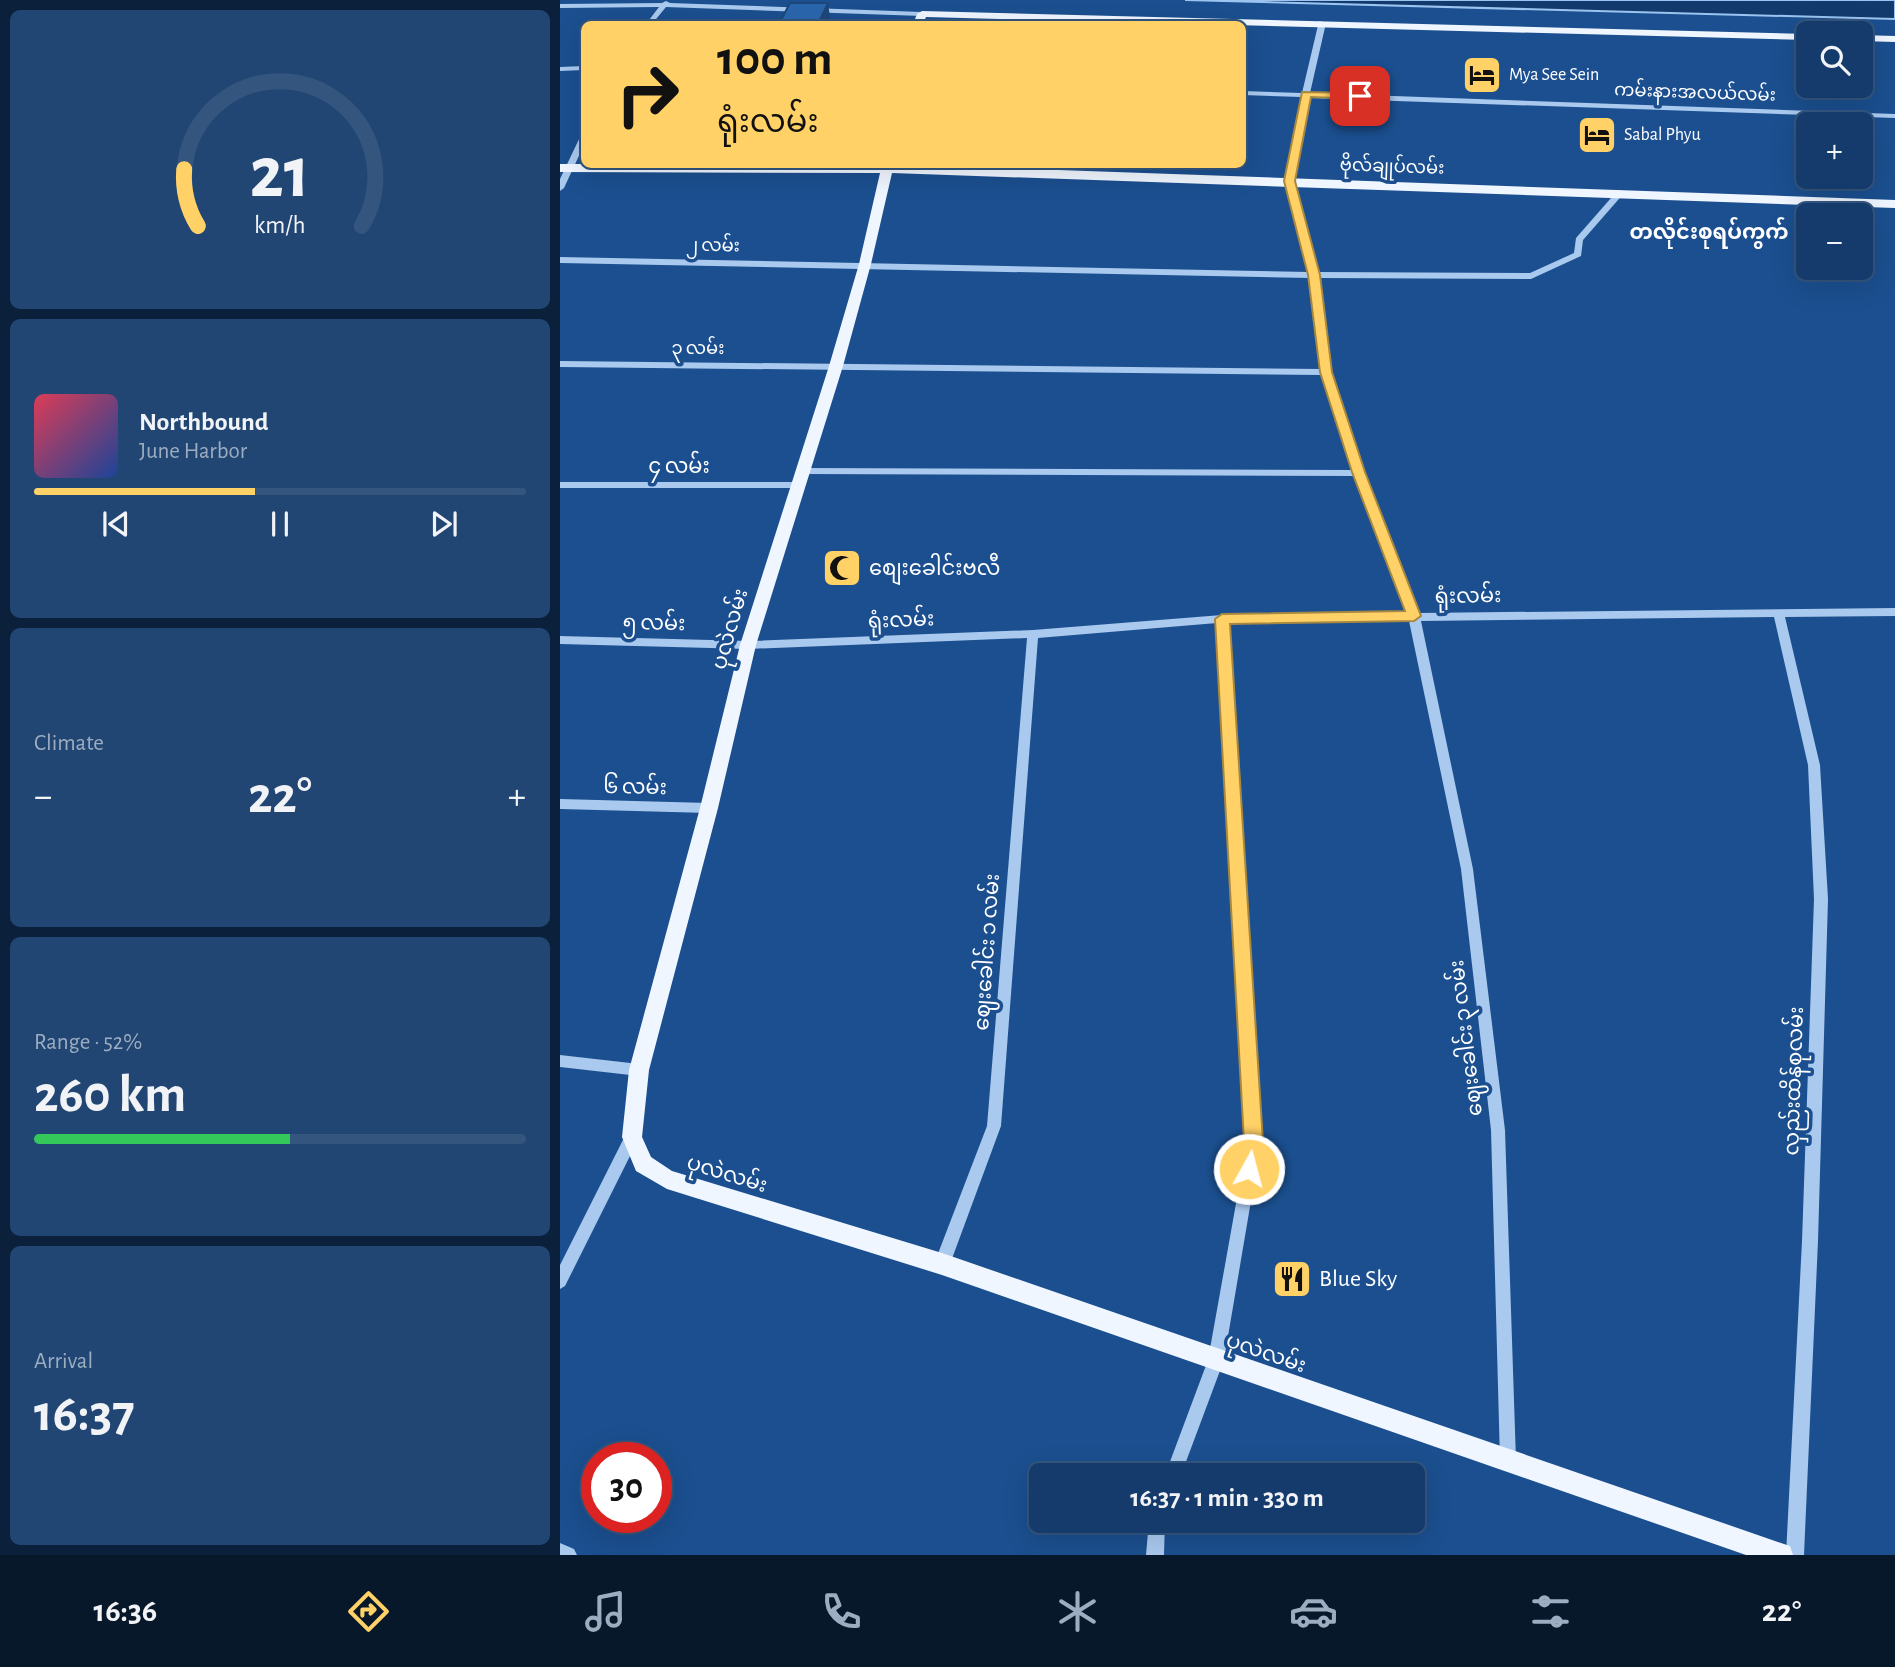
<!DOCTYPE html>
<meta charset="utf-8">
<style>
:root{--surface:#143b6b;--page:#214673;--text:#f1f3f6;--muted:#9dadc1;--line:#33557e;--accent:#ffd166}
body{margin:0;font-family:"Alegreya Sans","Noto Sans Myanmar",sans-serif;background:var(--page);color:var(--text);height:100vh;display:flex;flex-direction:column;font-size:26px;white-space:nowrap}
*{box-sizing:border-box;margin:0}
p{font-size:23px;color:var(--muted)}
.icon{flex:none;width:38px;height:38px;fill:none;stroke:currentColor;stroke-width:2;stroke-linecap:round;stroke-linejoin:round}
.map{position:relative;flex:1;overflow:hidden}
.drawer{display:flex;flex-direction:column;gap:10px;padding:10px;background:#0b203b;width:560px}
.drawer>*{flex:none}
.top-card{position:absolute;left:21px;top:21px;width:665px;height:147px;border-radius:10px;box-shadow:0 7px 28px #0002,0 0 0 2px var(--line);background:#ffd166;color:#111;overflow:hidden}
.buttons{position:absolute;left:1236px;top:21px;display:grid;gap:14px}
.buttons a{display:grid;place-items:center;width:77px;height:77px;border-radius:10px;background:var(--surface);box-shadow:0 7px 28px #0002,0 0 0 2px var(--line);font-size:35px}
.speed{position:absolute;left:21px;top:1442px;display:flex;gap:14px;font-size:35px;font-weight:700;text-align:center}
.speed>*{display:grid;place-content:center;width:91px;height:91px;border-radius:50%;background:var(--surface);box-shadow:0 7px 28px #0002,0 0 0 2px var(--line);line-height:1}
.speed .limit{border:10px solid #d22;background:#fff;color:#111}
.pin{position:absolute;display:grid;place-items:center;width:60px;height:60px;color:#fff;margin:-30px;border-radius:14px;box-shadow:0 4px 10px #0006}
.me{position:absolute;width:77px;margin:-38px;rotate:7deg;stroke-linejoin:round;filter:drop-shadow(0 0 5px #0008)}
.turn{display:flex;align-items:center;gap:24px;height:147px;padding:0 21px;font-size:32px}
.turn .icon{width:91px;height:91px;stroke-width:2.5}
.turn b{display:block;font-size:49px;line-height:60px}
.big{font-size:52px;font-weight:700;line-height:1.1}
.drawer .widget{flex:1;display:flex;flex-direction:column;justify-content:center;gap:10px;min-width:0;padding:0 24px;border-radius:10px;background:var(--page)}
.drawer .dial{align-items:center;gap:0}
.dial svg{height:182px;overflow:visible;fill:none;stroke:var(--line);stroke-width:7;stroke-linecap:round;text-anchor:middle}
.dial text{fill:var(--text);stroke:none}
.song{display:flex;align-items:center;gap:21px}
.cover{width:84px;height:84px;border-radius:10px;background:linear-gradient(135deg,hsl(350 70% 55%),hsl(220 70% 35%))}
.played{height:7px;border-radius:4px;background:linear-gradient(90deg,var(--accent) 45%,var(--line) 45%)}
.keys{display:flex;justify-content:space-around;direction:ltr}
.heat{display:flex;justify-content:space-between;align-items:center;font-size:38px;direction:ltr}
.charge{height:10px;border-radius:5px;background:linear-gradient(90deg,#34c759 52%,var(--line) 0)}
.trip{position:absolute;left:469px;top:1463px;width:396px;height:70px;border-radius:10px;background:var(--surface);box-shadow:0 7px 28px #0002,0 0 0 2px var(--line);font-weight:700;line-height:70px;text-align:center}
.menu{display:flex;height:112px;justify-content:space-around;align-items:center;background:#08182b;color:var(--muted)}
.menu .icon{width:49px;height:49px}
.menu .active{color:var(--accent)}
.menu b{font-size:32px;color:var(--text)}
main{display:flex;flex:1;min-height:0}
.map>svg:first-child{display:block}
</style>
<main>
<section class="drawer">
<div class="widget dial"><svg viewBox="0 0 100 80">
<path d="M14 69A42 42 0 1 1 86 69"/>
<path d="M14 69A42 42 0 0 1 8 44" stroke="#ffd166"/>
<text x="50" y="56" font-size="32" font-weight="700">21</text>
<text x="50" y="72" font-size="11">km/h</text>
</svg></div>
<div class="widget">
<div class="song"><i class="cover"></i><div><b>Northbound</b><p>June Harbor</p></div></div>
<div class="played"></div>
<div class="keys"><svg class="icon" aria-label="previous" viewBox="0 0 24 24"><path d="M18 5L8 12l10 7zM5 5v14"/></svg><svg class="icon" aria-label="pause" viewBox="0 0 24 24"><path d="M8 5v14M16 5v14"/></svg><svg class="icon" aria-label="next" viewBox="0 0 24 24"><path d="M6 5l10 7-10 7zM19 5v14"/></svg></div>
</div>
<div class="widget"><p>Climate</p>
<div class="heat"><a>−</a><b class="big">22°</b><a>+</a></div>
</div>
<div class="widget"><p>Range · 52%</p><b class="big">260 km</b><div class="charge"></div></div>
<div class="widget"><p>Arrival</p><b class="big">16:37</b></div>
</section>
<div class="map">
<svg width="1335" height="1555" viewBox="0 0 1335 1555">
<rect width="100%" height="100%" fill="#1b4f8f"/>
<!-- water -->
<path fill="#123a6d" stroke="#9cc4f0" stroke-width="2" d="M625,0H1335V19Z"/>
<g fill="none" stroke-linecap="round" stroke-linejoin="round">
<!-- minor -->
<path fill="#a9c9ee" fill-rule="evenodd" d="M106,1L110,3L362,12L366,14L362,16L106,7L92,24H86L99,7L0,8V4L102,3Z
M759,21L766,23L750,93L1335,114V118L749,98L741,134L734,181L758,272L970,273L1014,253L1016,238L1058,190L1065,192L1023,240L1021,256L971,279L759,278L771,372L804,473L858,613L1335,608V616L1225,617L1260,765L1268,899L1258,1241L1244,1555H1226L1242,1241L1254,899L1248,765L1214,617L861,621L913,869L945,1130L956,1460L954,1466L948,1468L942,1466L940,1460L931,1130L901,869L849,621L668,623L701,1142L664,1360L621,1475H605L648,1360L687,1142L657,623L478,638L441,1126L390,1264L387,1269L382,1272L377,1269L374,1264L427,1126L467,638L188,649L0,644V636L188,641L473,630L662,615L847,613L795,476L242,474L237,471L242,468L793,470L762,375L0,367V361L761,369L750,278L0,263V257L749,272L726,181L733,134L741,97L682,95V91L742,93Z
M24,66V70L0,71V67Z
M21,135H24V145L4,188L0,191V179Z
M0,482H238L243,485L238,488H0Z
M0,799L149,803L153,805L155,808L153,811L149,813L0,809Z
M0,1055L79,1064L84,1066L86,1070L84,1074L79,1076L0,1067Z
M72,1130L77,1132L79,1137L77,1142L5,1286L0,1289V1265L67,1132Z
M589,1521H605L604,1555H586Z
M0,1543L14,1549L17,1555H0Z"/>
<!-- major -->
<path fill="#f0f6ff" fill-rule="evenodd" d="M362,11L1248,34V40L366,17L363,24H353L357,14Z
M1300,35L1335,36V42L1300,41Z
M0,164H334L1335,200V208L332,173L311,264L283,366L196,645L158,808L89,1070L82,1137L91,1157L112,1171L382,1253L1221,1543L1230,1546L1233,1555H1186L382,1275L107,1189L76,1171L62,1137L69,1070L140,808L180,645L269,366L299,264L320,173L0,172Z"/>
</g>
<!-- shaded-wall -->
<path fill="#1d4779" d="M268,3L271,24H258Z"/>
<!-- building -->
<path fill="#2a66ad" stroke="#1d4779" stroke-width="2" d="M230,3H268L258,24H219Z"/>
<!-- route -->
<path fill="#ffd166" stroke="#a68842" stroke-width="2" d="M742,92L800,93L805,96L800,99L751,97L735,181L760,275L772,372L805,472L861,616L854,621L670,624L703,1142L696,1175L689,1178L682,1175L679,1169L684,1142L655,619L662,614L845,611L792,472L760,372L748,275L724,181Z"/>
<!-- icons -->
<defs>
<g id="hotel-square" transform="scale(2.0125)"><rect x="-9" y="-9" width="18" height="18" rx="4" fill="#ffd166" stroke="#1b4f8f"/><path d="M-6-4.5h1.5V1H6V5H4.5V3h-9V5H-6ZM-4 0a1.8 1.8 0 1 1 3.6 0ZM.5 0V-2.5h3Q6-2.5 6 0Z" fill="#111"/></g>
<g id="mosque-square" transform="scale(2.0125)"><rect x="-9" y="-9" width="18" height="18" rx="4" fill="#ffd166" stroke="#1b4f8f"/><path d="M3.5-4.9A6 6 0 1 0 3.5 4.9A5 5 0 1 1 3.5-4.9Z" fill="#111"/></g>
<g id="restaurant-square" transform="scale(2.0125)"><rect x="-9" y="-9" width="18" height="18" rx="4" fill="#ffd166" stroke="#1b4f8f"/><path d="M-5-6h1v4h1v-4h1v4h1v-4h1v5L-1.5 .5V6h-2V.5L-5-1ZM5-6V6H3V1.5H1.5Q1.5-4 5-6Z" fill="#111"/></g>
</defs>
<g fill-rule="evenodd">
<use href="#hotel-square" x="922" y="75"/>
<use href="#hotel-square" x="1037" y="135"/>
<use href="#mosque-square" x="282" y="568"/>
<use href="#restaurant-square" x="732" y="1279"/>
</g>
<g text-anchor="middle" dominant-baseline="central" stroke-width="7" stroke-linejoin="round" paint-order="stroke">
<!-- far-poi labels -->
<g font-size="18" fill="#fff" stroke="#1b4f8f" text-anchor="start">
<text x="949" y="75">Mya See Sein</text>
<text x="1064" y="135">Sabal Phyu</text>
</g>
<!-- far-street labels -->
<g font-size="18" fill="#fff" stroke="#1b4f8f">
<text transform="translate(1135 93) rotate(2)">ကမ်းနားအလယ်လမ်း</text>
<text transform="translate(832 167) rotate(2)">ဗိုလ်ချုပ်လမ်း</text>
<text transform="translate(153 246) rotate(1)">၂ လမ်း</text>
<text x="138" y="349">၃ လမ်း</text>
</g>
<!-- far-quarter labels -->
<g font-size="21" font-weight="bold" fill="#fff" stroke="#1b4f8f">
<text x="1149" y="232">တလိုင်းစုရပ်ကွက်</text>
</g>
<!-- street labels -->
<g font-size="21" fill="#fff" stroke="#1b4f8f">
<text x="119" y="466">၄ လမ်း</text>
<text transform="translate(908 596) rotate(-1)">ရုံးလမ်း</text>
<text transform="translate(341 620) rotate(-2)">ရုံးလမ်း</text>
<text transform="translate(94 623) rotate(1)">၅ လမ်း</text>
<text transform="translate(170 629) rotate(-74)">ပုလဲလမ်း</text>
<text transform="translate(75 787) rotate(1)">၆ လမ်း</text>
<text transform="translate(427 952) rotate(-86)">ဈေးခေါင်း ၁ လမ်း</text>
<text transform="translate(906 1038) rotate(-97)">ဈေးခေါင်း ၃ လမ်း</text>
<text transform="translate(1234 1081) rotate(-88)">လှည်းထိန်စုလမ်း</text>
<text transform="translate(167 1174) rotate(17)">ပုလဲလမ်း</text>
<text transform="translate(706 1353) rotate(19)">ပုလဲလမ်း</text>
</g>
<!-- poi labels -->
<g font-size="21" fill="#fff" stroke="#1b4f8f" text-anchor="start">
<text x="309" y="568">စျေးခေါင်းဗလီ</text>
</g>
<!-- near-poi labels -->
<g font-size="24" fill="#fff" stroke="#1b4f8f" text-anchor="start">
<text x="759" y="1279">Blue Sky</text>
</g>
</g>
</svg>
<div class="buttons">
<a><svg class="icon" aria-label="search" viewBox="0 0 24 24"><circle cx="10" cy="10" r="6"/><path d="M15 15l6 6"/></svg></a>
<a>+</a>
<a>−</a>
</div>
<div class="speed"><div class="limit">30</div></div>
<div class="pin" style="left:800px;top:96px;background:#d93025"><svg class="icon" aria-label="arrive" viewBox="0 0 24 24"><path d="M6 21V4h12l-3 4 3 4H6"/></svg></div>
<svg class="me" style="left:689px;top:1169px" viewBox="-20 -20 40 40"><circle r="17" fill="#ffd166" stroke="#fff" stroke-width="3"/><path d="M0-11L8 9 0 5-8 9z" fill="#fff"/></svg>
<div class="trip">16:37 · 1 min · 330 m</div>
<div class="top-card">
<div class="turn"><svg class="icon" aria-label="right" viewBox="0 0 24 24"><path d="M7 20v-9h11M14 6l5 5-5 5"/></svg><div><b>100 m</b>ရုံးလမ်း</div></div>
</div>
</div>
</main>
<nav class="menu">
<b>16:36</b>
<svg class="icon active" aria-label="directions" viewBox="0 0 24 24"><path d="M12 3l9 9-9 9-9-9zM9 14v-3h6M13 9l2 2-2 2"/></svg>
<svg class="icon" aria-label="music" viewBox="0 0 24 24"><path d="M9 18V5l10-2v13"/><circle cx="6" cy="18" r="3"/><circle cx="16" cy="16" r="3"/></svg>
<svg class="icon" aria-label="phone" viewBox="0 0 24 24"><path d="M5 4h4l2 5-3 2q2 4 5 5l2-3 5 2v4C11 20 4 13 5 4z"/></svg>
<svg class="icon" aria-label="climate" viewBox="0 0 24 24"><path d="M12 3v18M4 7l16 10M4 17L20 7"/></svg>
<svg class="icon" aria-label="car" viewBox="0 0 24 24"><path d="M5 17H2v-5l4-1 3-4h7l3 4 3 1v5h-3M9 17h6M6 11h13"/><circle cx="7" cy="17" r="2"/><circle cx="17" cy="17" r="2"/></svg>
<svg class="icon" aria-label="filters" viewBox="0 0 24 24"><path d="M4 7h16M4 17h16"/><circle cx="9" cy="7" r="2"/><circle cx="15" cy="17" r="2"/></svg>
<b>22°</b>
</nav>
